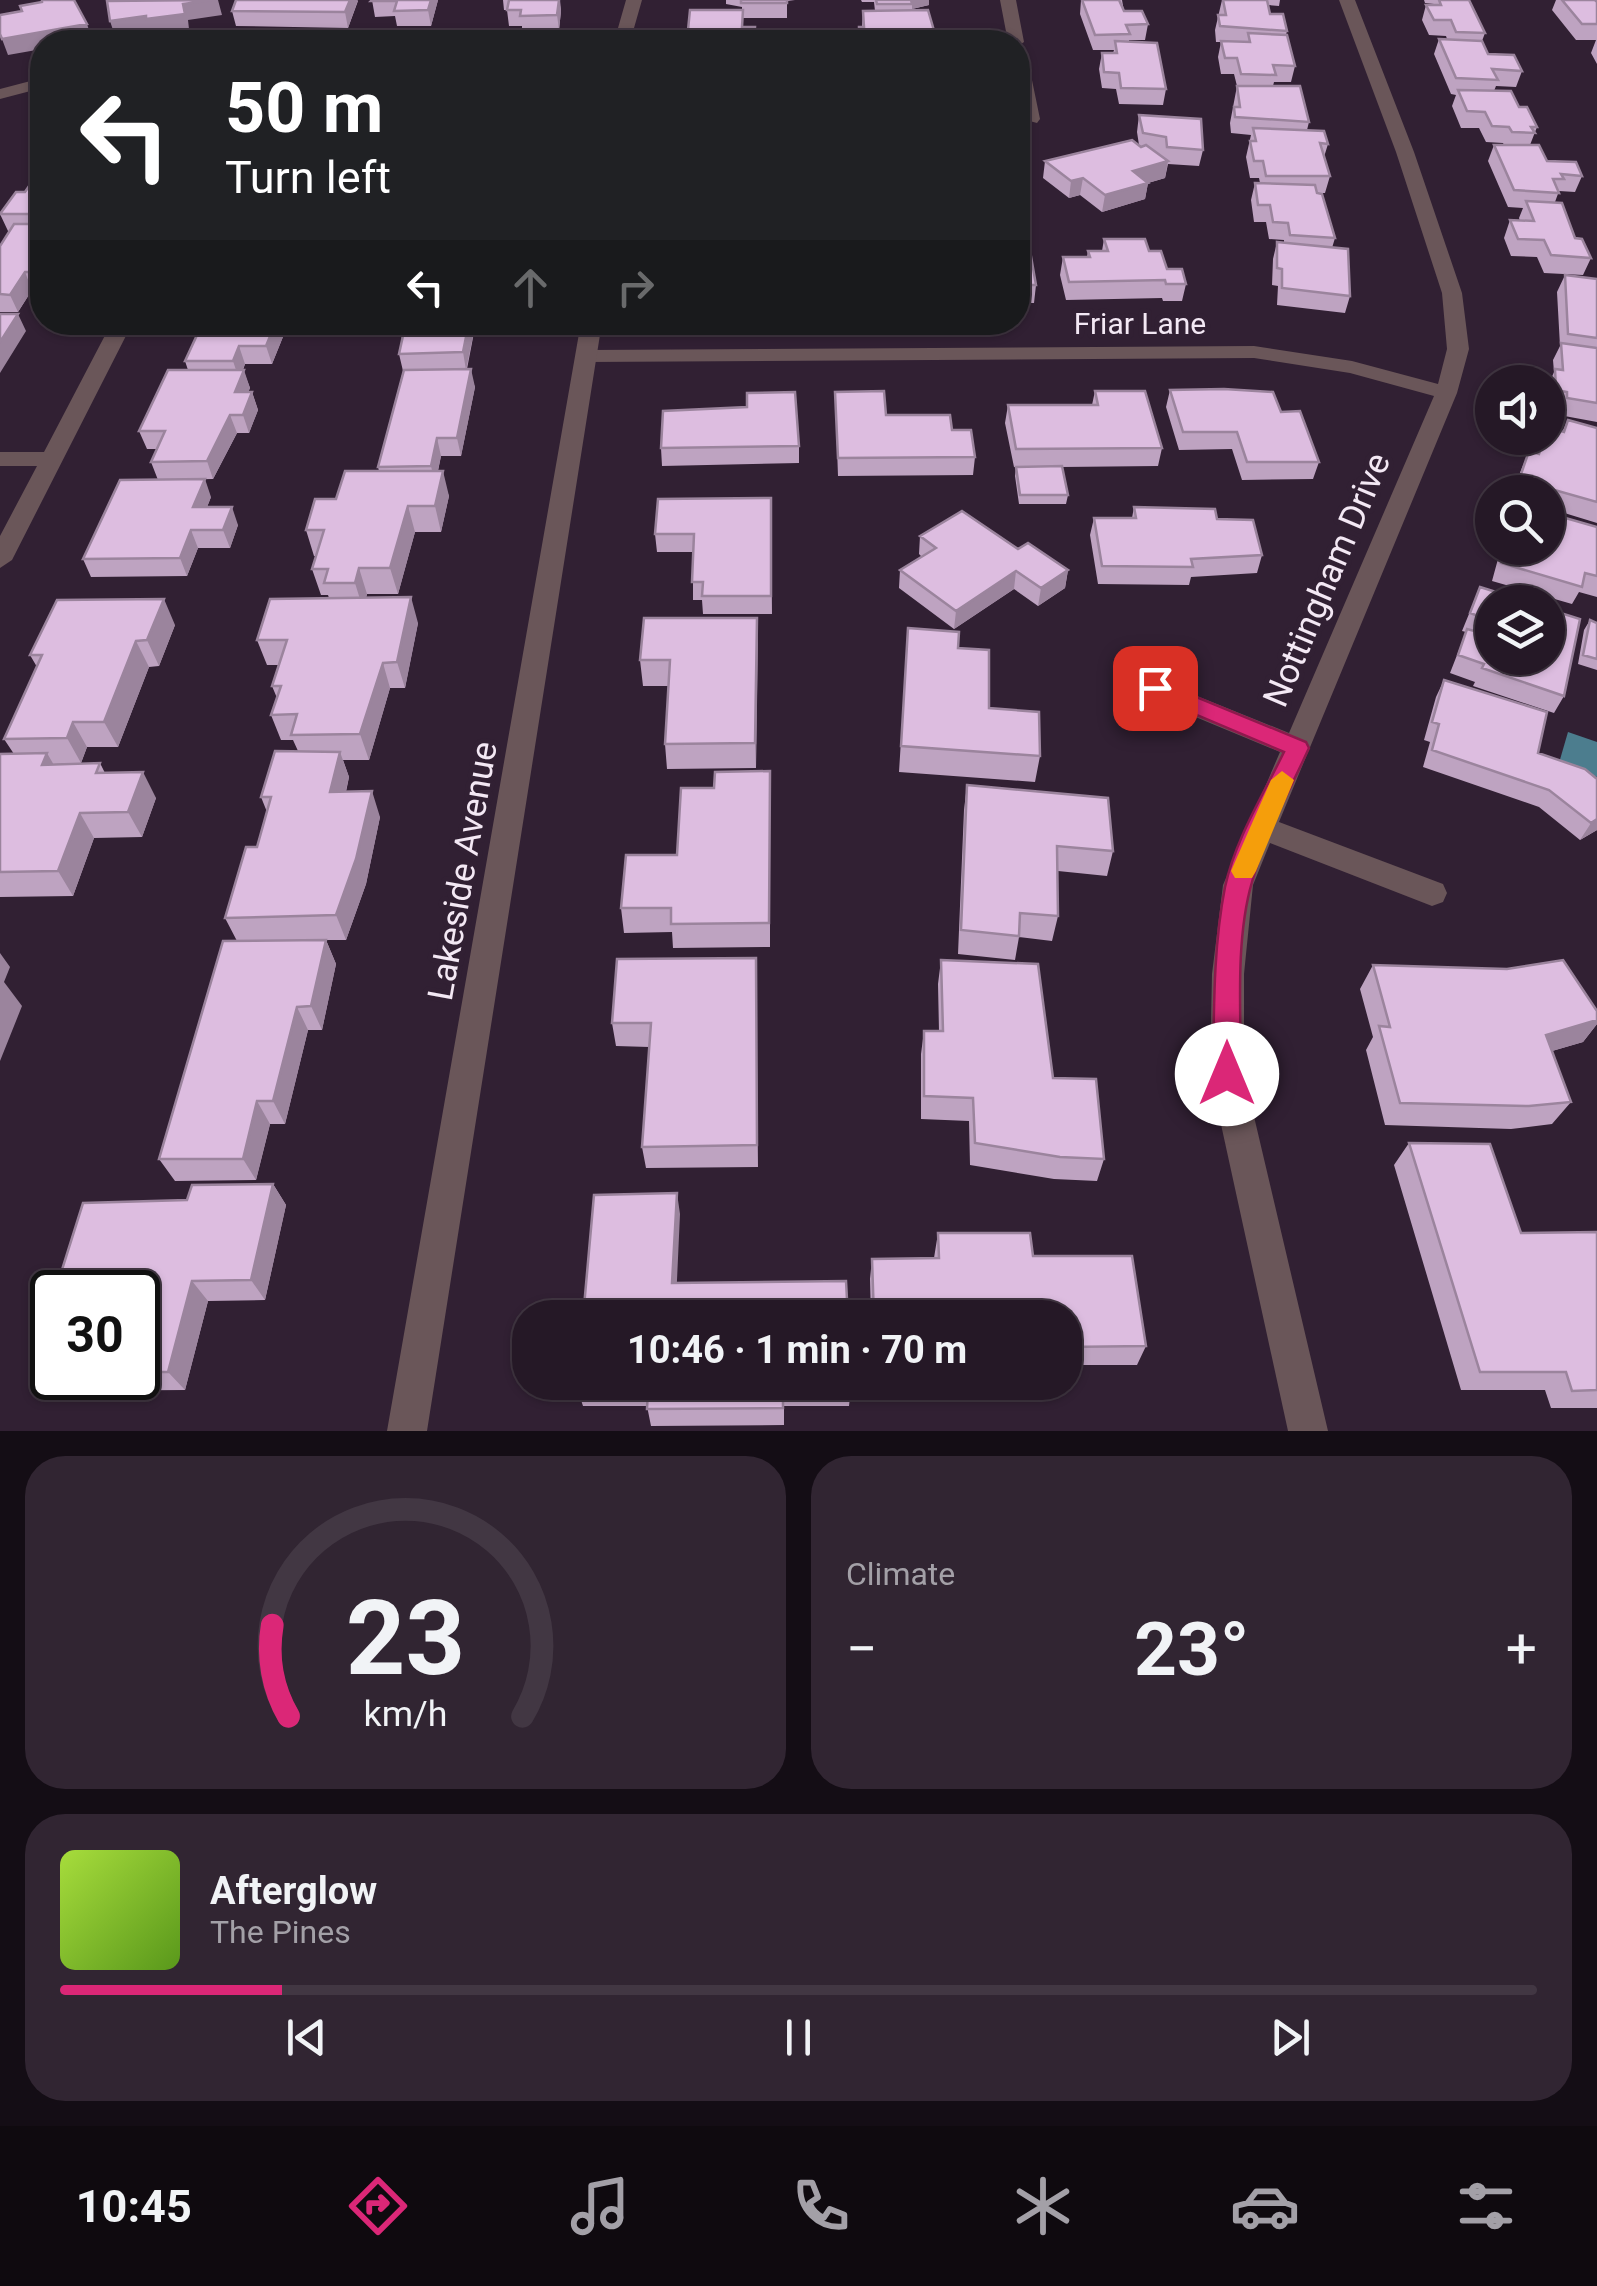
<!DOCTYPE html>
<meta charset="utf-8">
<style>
:root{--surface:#251826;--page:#312532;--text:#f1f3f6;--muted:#a3a0a7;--line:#423743;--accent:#db2777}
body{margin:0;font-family:Roboto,sans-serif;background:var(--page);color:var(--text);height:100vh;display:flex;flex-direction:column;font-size:38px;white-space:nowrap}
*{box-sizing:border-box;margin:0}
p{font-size:32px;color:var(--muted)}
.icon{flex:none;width:55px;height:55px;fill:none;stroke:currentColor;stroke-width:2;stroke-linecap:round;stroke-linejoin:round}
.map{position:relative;height:1431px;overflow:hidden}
.side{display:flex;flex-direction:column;gap:25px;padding:25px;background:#140d15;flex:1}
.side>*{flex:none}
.hud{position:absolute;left:30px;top:30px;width:1000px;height:305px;border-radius:40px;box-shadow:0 2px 8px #0004,0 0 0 2px var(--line);background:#202124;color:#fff;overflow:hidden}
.buttons{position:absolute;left:1475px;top:365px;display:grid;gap:20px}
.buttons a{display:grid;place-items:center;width:90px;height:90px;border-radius:50%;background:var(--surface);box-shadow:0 2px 8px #0004,0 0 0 2px var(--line);font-size:50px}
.speed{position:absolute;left:30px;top:1270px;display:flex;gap:20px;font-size:50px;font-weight:700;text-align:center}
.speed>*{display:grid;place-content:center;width:130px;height:130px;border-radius:50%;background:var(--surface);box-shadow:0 2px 8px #0004,0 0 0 2px var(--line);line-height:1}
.speed .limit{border:5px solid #111;border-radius:15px;background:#fff;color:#111}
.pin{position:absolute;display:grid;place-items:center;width:85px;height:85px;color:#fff;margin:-42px;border-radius:20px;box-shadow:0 5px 15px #0006}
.me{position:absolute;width:110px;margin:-55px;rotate:0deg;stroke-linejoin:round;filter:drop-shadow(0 0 8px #0008)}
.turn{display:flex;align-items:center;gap:35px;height:210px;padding:0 30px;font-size:45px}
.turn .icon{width:130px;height:130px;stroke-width:2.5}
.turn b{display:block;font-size:70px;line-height:85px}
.lanes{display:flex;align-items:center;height:95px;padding:0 30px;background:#0003;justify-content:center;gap:50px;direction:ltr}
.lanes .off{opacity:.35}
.big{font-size:75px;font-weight:700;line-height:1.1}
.side .widget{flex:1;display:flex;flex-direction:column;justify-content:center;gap:15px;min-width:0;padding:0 35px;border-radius:40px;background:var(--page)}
.side .dial{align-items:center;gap:0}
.dial svg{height:260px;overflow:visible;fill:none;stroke:var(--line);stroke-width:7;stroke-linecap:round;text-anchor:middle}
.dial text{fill:var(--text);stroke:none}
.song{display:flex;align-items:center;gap:30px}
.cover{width:120px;height:120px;border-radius:15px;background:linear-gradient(135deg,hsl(80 70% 55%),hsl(90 70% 35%))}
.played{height:10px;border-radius:5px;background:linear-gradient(90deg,var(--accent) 15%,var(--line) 15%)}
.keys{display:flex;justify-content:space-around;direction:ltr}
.heat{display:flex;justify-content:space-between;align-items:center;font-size:55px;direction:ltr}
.side .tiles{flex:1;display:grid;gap:25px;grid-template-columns:1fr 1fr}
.widget:last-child{grid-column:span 2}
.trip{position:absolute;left:512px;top:1300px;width:570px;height:100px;border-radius:40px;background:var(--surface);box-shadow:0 2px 8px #0004,0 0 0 2px var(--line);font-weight:700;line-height:100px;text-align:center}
.dock{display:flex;height:160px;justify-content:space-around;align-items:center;background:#0f0a0f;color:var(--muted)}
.dock .icon{width:70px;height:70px}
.dock .current{color:var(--accent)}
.dock b{font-size:45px;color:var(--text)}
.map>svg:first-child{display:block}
</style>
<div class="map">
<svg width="1597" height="1431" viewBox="0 0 1597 1431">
<rect width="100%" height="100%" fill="#312033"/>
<!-- water -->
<path fill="#4c7d8e" d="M1568,732L1597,742V777L1559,763Z"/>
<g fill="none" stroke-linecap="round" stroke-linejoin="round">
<!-- minor -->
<path fill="#6a5659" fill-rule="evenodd" d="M1000,0H1016L1024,42L1018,46L1026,51L1040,119L1037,123L1022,119L1018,93V42H1008Z
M1339,0H1355L1414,152L1462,293L1469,349L1457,393L1279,822L1443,884L1447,893L1443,902L1432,906L1270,843L1253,885L1244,974V1074L1328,1431H1288L1210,1074L1212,974L1223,885L1280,752L1145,696L1141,689L1145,682L1155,679L1289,733L1434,396L1350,373L1254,358L588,362L577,356L588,350L1254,346L1352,361L1438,384L1447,349L1442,293L1396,152Z
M42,78V88L0,99V89Z
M112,322H133L12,560L0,568V536L37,466H0V452H44Z"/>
<!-- tertiary -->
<path fill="#6a5659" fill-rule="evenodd" d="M626,0H642L630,42H614Z
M581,322H602L427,1431H387Z"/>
</g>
<!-- wall -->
<path fill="#bea3c1" d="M372,0H438L431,26H397L395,16L375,17Z
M503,0H560L561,11L559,30L522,31V26H509L507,10H504Z
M726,0H795L787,1V18H743V27H755V42H689L688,30L742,10V7L726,4Z
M861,0H929V5L912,9V10L935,34L934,42H858L859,27H862L863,11H875L874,2H862Z
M1081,0H1122L1124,11L1148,24L1145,40H1129V42L1166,89L1163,105L1119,104L1116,89L1102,88L1099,69L1102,53H1113L1114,50H1093L1080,14Z
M1222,0H1280L1279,6L1268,5L1270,14L1287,31L1286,35L1295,66L1291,82H1274L1273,86L1309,122L1307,130L1328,144L1324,157L1330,176L1325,193H1317L1335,238L1332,248L1350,296L1345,313L1277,305L1278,286L1272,285L1273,259L1277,242L1284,243V240L1269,239L1266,222H1254L1251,200L1255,183H1260L1259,178H1250L1246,157L1251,135L1231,133L1230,123L1237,86L1234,74H1221L1218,57L1221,42H1216L1215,30Z
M1424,0H1469L1485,33L1482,41L1488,54L1522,71L1516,87L1496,86L1494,91L1519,107L1537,127L1530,145L1547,161L1582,176L1575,192L1559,191L1555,202L1575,238L1591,258L1583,275L1544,273L1537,257L1511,256L1504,238L1510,220L1520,221L1519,218L1523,208L1508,207L1488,161L1494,145H1504L1503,143L1486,142L1479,128H1461L1452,106L1456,95L1451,94L1434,54L1439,39H1447L1446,36L1429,35L1422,20L1426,5L1434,4L1425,3Z
M1551,0H1595L1597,2V64L1591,53L1596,40H1576L1552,10L1556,0Z
M358,1L348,28L236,26L232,11Z
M1139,115L1203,150L1199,166L1168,164L1165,178L1148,183L1145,199L1102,212L1080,195L1069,198L1043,178L1045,161L1139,145L1137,132Z
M42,167V290H32L18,312H0V246L10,231H8L0,214L25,192Z
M1104,239L1149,251L1167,269L1186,284L1182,301H1163L1162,298L1066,300L1060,275L1063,257H1087L1088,251H1102Z
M1018,245L1036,285L1034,303H1018Z
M1565,275L1597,279V422L1559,415V410L1548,408V386L1554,372L1553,360L1560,346L1557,292Z
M289,322L272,364H245L243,370L250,388L248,392H252L258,410L249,433H237L213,479L158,480L151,462L157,449H147L139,431L188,370L185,361Z
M398,322H476L467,369L475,387L461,456H441L438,471L449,496L441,532H415L398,594H367L366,598L418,623L405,688H390L369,760H343L349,777L346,792L380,817L366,884L346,940H326L336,964L322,1030H308L285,1124H270L256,1180L175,1181L159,1159L237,941L225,918L257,847L267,812L261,797L298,751L293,740H281L271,715L277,698L272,686L278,665H267L257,640L329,598L328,595H321L312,569L316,556H314L306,530L336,499L379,471L378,467L403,371L399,354L402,339Z
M1170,390L1319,462L1313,479L1242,480L1232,449L1179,450L1166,407Z
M1095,391L1162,448L1158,466L1062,467L1068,495L1066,504H1019L1015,476L1016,467H1014L1005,423L1008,405H1092Z
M835,392L886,415L952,430L975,457L973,475L838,476Z
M747,407L799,446V463L662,466L661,448Z
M1568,420L1597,428V523L1548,508V492H1512L1529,451L1537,453L1543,438H1548L1562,432Z
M211,497L207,507L238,525L230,548H198L187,576L91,577L83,559Z
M771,498L772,614H703L702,600H693V552H657L655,534Z
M1134,507L1217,519L1262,555L1257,573L1191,577L1189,585L1098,584L1090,535L1094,518H1132Z
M1597,527V597L1579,592L1572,604L1492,581L1501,548H1548Z
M920,536L1018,549L1068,570L1065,588L1038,606L1014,589L954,629L899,588L900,570L922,557L919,554Z
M1480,587L1564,696L1554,713L1473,686L1475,682L1450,673L1466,632L1462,631Z
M757,618L756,768L667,769L665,744L668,686H643L640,660Z
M1590,620L1597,623V670L1578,664L1584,630Z
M175,625L159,666L149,667L118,747H87L81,763L53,764L100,763L105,773L156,798L142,837L94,838L73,896L0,897V754H14L4,739L37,667L30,655Z
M908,628L958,648L989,708L1040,756L1035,782L899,772Z
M1444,680L1538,753L1597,779V830L1580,840L1539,807L1423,767L1430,742L1424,740L1436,697Z
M770,771V947L673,948L672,932L624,933L621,908L677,855L714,788Z
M967,785L1113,851L1107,876L1058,871V916L1052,941L1019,937L1015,960L958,954L964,810Z
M756,958L758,1167L646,1168L642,1147L649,1047L616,1046L612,1023Z
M941,960L1053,1078L1104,1159L1097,1181L1054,1179L970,1165L969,1121L921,1119V1054L924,1031H939L938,984Z
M1373,965L1597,1011V1024L1583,1042L1552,1051L1571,1102L1552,1124L1511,1129L1385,1125L1366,1050L1373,1037L1360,989Z
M1409,1143L1521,1233L1597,1232V1408H1551L1545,1390H1461L1394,1165Z
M273,1184L286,1205L265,1300L208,1301L185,1390L50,1391L30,1373L52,1301V1378H138V1292L187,1200Z
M938,1233L1033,1256L1146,1346L1137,1365H1065V1318H871L870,1279L872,1259L934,1258Z
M873,1382H1015L1010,1398L874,1399Z
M577,1388H851L849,1406H784V1425L651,1426L647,1406H583Z"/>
<!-- shaded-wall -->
<path fill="#9b849d" d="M212,0H218L222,15L188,20L189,29L152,35L151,32L115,36L110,21L146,16L183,4Z
M350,0H358L348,28L345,12Z
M431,0H438L431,26L428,10Z
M559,0L561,11L559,30L557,15Z
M910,0H929V5L912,9V4Z
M87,24L92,39L76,42H42V49L8,55L2,39Z
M1168,161L1165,178L1148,183L1145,199L1102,212L1105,195L1133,171Z
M1083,178L1080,195L1069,198L1071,181Z
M25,272L32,290L18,312L10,295Z
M18,314L26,331L0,373V342Z
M276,322H289L272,364L266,346Z
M469,322H476L466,370L463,352Z
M239,346L245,364L239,379L233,361Z
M471,369L475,387L461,456L457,438Z
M244,370L250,388L241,410L235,392Z
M252,392L258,410L249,433L243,415Z
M230,415L237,433L213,479L207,461Z
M437,438L441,456L435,484L431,466Z
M443,471L449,496L441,532L435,506Z
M205,479L211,497L200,525L193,507Z
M408,506L415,532L398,594L390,568Z
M232,507L238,525L230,548L223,530Z
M191,530L198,548L187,576L180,558Z
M359,568L367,594L363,609L355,583Z
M1068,570L1065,588L1038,606L1041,588Z
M1016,571L1014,589L954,629L956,611Z
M411,597L418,623L405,688L397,662Z
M164,599L175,625L159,666L147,640Z
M757,618L758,644L756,768L755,743Z
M136,641L149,667L118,747L104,722Z
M383,663L390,688L369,760L360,734Z
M73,722L87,747L81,763L67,738Z
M340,752L349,777L340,817L330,792Z
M47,753L62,779L42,765Z
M143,772L156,798L142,837L128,812Z
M372,791L380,817L366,884L346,940L336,915Z
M80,813L94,838L73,896L58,871Z
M1597,819V830L1580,840L1591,823Z
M326,940L336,964L322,1030L311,1006Z
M0,953L10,967L4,982L22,1006L0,1061Z
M297,1007L308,1030L285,1124L273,1101Z
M1597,1020V1024L1583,1042L1528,1058L1546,1035Z
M257,1101L270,1124L256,1180L243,1159Z
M273,1184L286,1205L265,1300L251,1280Z
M677,1193L680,1214L676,1302L672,1283Z
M192,1281L208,1301L185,1390L168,1372Z"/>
<!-- building -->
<path fill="#ddbde0" stroke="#9b849d" stroke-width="2.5" d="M42,0H74L87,24L2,39L0,34V15L22,11L20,6L42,2Z
M212,0L183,4L185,14L146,19V16L110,21L107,1Z
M236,0H350L345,12L232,11Z
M372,0H431L428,10L394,11L397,1H371Z
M509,0H559L557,15L520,16L521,10H507Z
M741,0H787V3H741Z
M876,0H911L912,4H877Z
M1082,0H1119L1124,11H1142L1148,24L1126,25L1130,34L1095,35Z
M1223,0H1267L1270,14H1283L1287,31L1220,26L1218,15H1226Z
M1439,0H1469L1485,33L1456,32L1451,20H1434L1426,5H1441Z
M1562,0H1595L1597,2V24H1582Z
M690,10H743L742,27H755L754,42H697L698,30H688Z
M928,10L935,34H927V42H886L885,39L859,37V27H864L863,11Z
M1248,33L1287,35L1295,66L1273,65L1276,75L1241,74L1237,58H1225L1221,41L1250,42Z
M1439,39L1482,41L1488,54L1514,55L1522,71L1492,69L1498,80L1456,78Z
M1115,41L1157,43L1166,89L1121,88L1119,73L1104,72L1102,53H1117Z
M1237,86H1300L1309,122L1235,117L1234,107H1240Z
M1458,90L1511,91L1519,107H1527L1537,127H1531L1535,133L1512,132L1509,127L1492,126L1485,112L1467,111Z
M1139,115L1201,119L1203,150L1167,147L1166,137L1143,133Z
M1253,128L1324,131L1328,144L1320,143L1330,176H1266L1263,161H1254L1250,141H1256Z
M1132,140L1141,147L1146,145L1168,161L1133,171L1148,183L1105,195L1083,178L1071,181L1045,161Z
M1494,145H1539L1547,161L1576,162L1582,176L1561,174L1564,179H1553L1559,193L1514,190Z
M42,167V214H0L16,192H25Z
M1255,183L1315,185L1317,193L1322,194L1335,238L1290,235L1288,223L1273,222L1270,205H1258Z
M1526,201L1562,203L1575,238L1582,239L1591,258L1551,255L1544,240L1518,239L1510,220L1534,221Z
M14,224H42V272H25L10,295L0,294V246Z
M1104,239H1145L1149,251H1161L1167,269H1182L1186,284H1166L1165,280L1069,282L1063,257H1090L1088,251H1108Z
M1277,242L1348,249L1350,296L1282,288V269L1277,268Z
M1018,245H1029L1036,285H1018Z
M1565,275L1597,279V338L1568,334Z
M0,314H18L0,342Z
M203,322H276L266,346H239L233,361H185Z
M406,322H469L463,352L399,354Z
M1561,343L1597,348V403L1567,398V392L1556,390L1555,369L1563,370Z
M471,369L457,438H437L431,466L378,467L404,370Z
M168,370H244L235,392H252L243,415H230L207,461L151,462L165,431H139Z
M1224,389L1273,392L1281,412L1300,411L1319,462H1247L1237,432H1183L1170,390Z
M884,391L886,415H950L952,430H971L975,457L838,458L835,392Z
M1095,391H1145L1162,448L1016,449L1008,405H1098Z
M795,392L799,446L661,448L663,411L747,407V393Z
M1568,420L1597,428V502L1519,480L1529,451L1539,454L1545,438H1548V427L1564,432Z
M1062,466L1068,495H1020L1016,467Z
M345,471H443L435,506H408L390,568H359L355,583H324L328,569H312L324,530H306L315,499H336Z
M205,479L193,507H232L223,530H191L180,558L83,559L120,480Z
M771,498V596H702L703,582H692L694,534H655L658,499Z
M1134,507L1215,509L1217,519L1253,520L1262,555L1191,559L1193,567L1102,566L1094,518H1136Z
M962,511L1018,549L1028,543L1068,570L1041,588L1016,571L956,611L900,570L936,548L920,536Z
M1548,513L1597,527V576L1585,573L1582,587L1501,563L1505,548H1548Z
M1480,587L1528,602H1492V658H1548V609L1580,619L1564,696L1482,668L1484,664L1458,655L1467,629L1478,632L1484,618L1470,613Z
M411,597L397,662L383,663L360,734L291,735L297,714L271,715L281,686H272L287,640H257L270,599Z
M164,599L147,640L136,641L104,722H73L67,738L4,739L42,655H30L57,600Z
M644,618H757L755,743L665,744L670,660H640Z
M1590,620L1597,623V659L1583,655Z
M908,628L959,632L958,648L989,650V708L1039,712L1040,756L901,746Z
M1444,680L1547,712L1538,753L1585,769L1597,779V819L1591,823L1549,790L1432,750L1439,724L1432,722Z
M275,751L340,752L330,792L372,791L356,859L336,915L225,918L246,847H257L271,797H261Z
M47,753L42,765L100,763L96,773L143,772L128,812L80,813L58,871L0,872V754Z
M770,771L769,923L671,924V908H621L626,855H677L681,788H714L715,772Z
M967,785L1108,798L1113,851L1057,846L1058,916L1020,913L1019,936L961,930Z
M326,940L311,1006L297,1007L273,1101H257L243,1159H159L223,941Z
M756,958L757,1145L642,1147L651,1023H612L617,959Z
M941,960L1038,964L1053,1078L1096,1079L1104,1159L1060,1157L975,1143L973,1098L924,1096V1031H943Z
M1563,960L1597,1011V1020L1546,1035L1571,1102L1529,1106L1400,1103L1379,1026L1390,1027L1373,965L1507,969Z
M1409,1143L1490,1144L1521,1233L1597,1232V1390L1572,1391L1566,1372H1480Z
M273,1184L251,1280L192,1281L168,1372H138V1292H55L83,1203L187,1200L192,1185Z
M677,1193L672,1283L846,1281L848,1318H583L594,1195Z
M938,1233H1030L1033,1256H1132L1146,1346L1065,1347V1318H874L872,1259L939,1258Z
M52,1301V1373H30Z
M577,1382H850L851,1388H783V1408L647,1409L648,1388H577Z"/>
<!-- route -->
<path fill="#db2777" stroke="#8e194d" stroke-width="2.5" d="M1155,680L1306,742L1309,748C1289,792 1265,835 1252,882C1235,940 1241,1014 1241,1074L1237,1082L1227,1086L1217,1082L1213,1074C1214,1012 1213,948 1225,887C1235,840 1263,795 1284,752L1147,694L1144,688L1147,683Z"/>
<!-- slow -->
<path fill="#f59e0b" d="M1282,771L1294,780L1256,871L1252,878H1235L1231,871L1271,780Z"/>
<g text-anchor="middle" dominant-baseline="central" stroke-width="10" stroke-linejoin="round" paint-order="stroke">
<!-- far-street labels -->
<g font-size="30" fill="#f3e8f4" stroke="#312033">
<text x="1140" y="323">Friar Lane</text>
</g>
<!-- street labels -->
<g font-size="35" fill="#f3e8f4" stroke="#312033">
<text transform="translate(1327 580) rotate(-67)">Nottingham Drive</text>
<text transform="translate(463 871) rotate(-80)">Lakeside Avenue</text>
</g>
</g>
</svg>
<div class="buttons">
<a><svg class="icon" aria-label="sound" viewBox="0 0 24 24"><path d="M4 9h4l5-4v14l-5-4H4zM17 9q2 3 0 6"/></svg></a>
<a><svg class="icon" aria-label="search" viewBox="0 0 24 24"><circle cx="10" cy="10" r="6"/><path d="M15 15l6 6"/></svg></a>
<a><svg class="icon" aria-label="layers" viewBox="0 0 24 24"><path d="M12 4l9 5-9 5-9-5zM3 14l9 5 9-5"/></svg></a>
</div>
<div class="speed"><div class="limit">30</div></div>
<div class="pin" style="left:1155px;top:688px;background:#d93025"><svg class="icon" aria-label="arrive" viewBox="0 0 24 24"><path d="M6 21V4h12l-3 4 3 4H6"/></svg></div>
<svg class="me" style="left:1227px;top:1074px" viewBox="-20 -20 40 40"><circle r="19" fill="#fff"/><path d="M0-13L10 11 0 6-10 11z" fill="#db2777"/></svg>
<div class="trip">10:46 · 1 min · 70 m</div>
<div class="hud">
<div class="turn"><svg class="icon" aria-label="left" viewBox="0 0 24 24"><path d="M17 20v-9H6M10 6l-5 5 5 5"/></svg><div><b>50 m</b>Turn left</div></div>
<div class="lanes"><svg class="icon" aria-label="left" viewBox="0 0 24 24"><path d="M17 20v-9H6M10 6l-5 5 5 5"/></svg><svg class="icon off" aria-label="ahead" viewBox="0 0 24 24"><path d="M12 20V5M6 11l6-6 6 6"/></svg><svg class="icon off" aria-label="right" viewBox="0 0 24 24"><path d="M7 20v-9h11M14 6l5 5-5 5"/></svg></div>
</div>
</div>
<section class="side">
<div class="tiles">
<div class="widget dial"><svg viewBox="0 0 100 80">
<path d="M14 69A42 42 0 1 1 86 69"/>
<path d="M14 69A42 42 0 0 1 9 41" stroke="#db2777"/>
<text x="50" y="56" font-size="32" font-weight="700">23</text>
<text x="50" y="72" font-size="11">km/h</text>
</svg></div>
<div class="widget"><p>Climate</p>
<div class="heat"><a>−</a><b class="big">23°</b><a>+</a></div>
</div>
<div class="widget">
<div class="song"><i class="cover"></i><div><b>Afterglow</b><p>The Pines</p></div></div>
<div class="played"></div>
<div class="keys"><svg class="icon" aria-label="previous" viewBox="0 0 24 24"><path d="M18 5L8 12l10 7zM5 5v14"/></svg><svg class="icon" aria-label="pause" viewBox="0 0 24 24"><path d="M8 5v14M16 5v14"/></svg><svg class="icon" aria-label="next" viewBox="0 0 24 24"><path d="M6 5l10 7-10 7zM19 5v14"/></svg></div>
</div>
</div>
</section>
<nav class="dock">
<b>10:45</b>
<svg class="icon current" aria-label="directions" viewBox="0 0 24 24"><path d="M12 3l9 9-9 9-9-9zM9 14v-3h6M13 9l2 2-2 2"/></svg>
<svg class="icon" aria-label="music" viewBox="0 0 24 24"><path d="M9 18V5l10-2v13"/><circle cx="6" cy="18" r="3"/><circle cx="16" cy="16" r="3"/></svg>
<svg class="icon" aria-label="phone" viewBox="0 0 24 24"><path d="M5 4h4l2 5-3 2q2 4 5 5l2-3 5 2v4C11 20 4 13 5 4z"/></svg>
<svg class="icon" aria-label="climate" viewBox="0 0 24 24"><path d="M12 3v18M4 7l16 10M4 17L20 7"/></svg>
<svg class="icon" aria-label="car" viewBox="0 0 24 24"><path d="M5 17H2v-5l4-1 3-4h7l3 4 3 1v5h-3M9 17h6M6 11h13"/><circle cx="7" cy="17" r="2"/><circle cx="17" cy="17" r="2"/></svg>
<svg class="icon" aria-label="filters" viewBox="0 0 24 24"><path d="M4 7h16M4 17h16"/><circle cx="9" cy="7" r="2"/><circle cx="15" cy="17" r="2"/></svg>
</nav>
